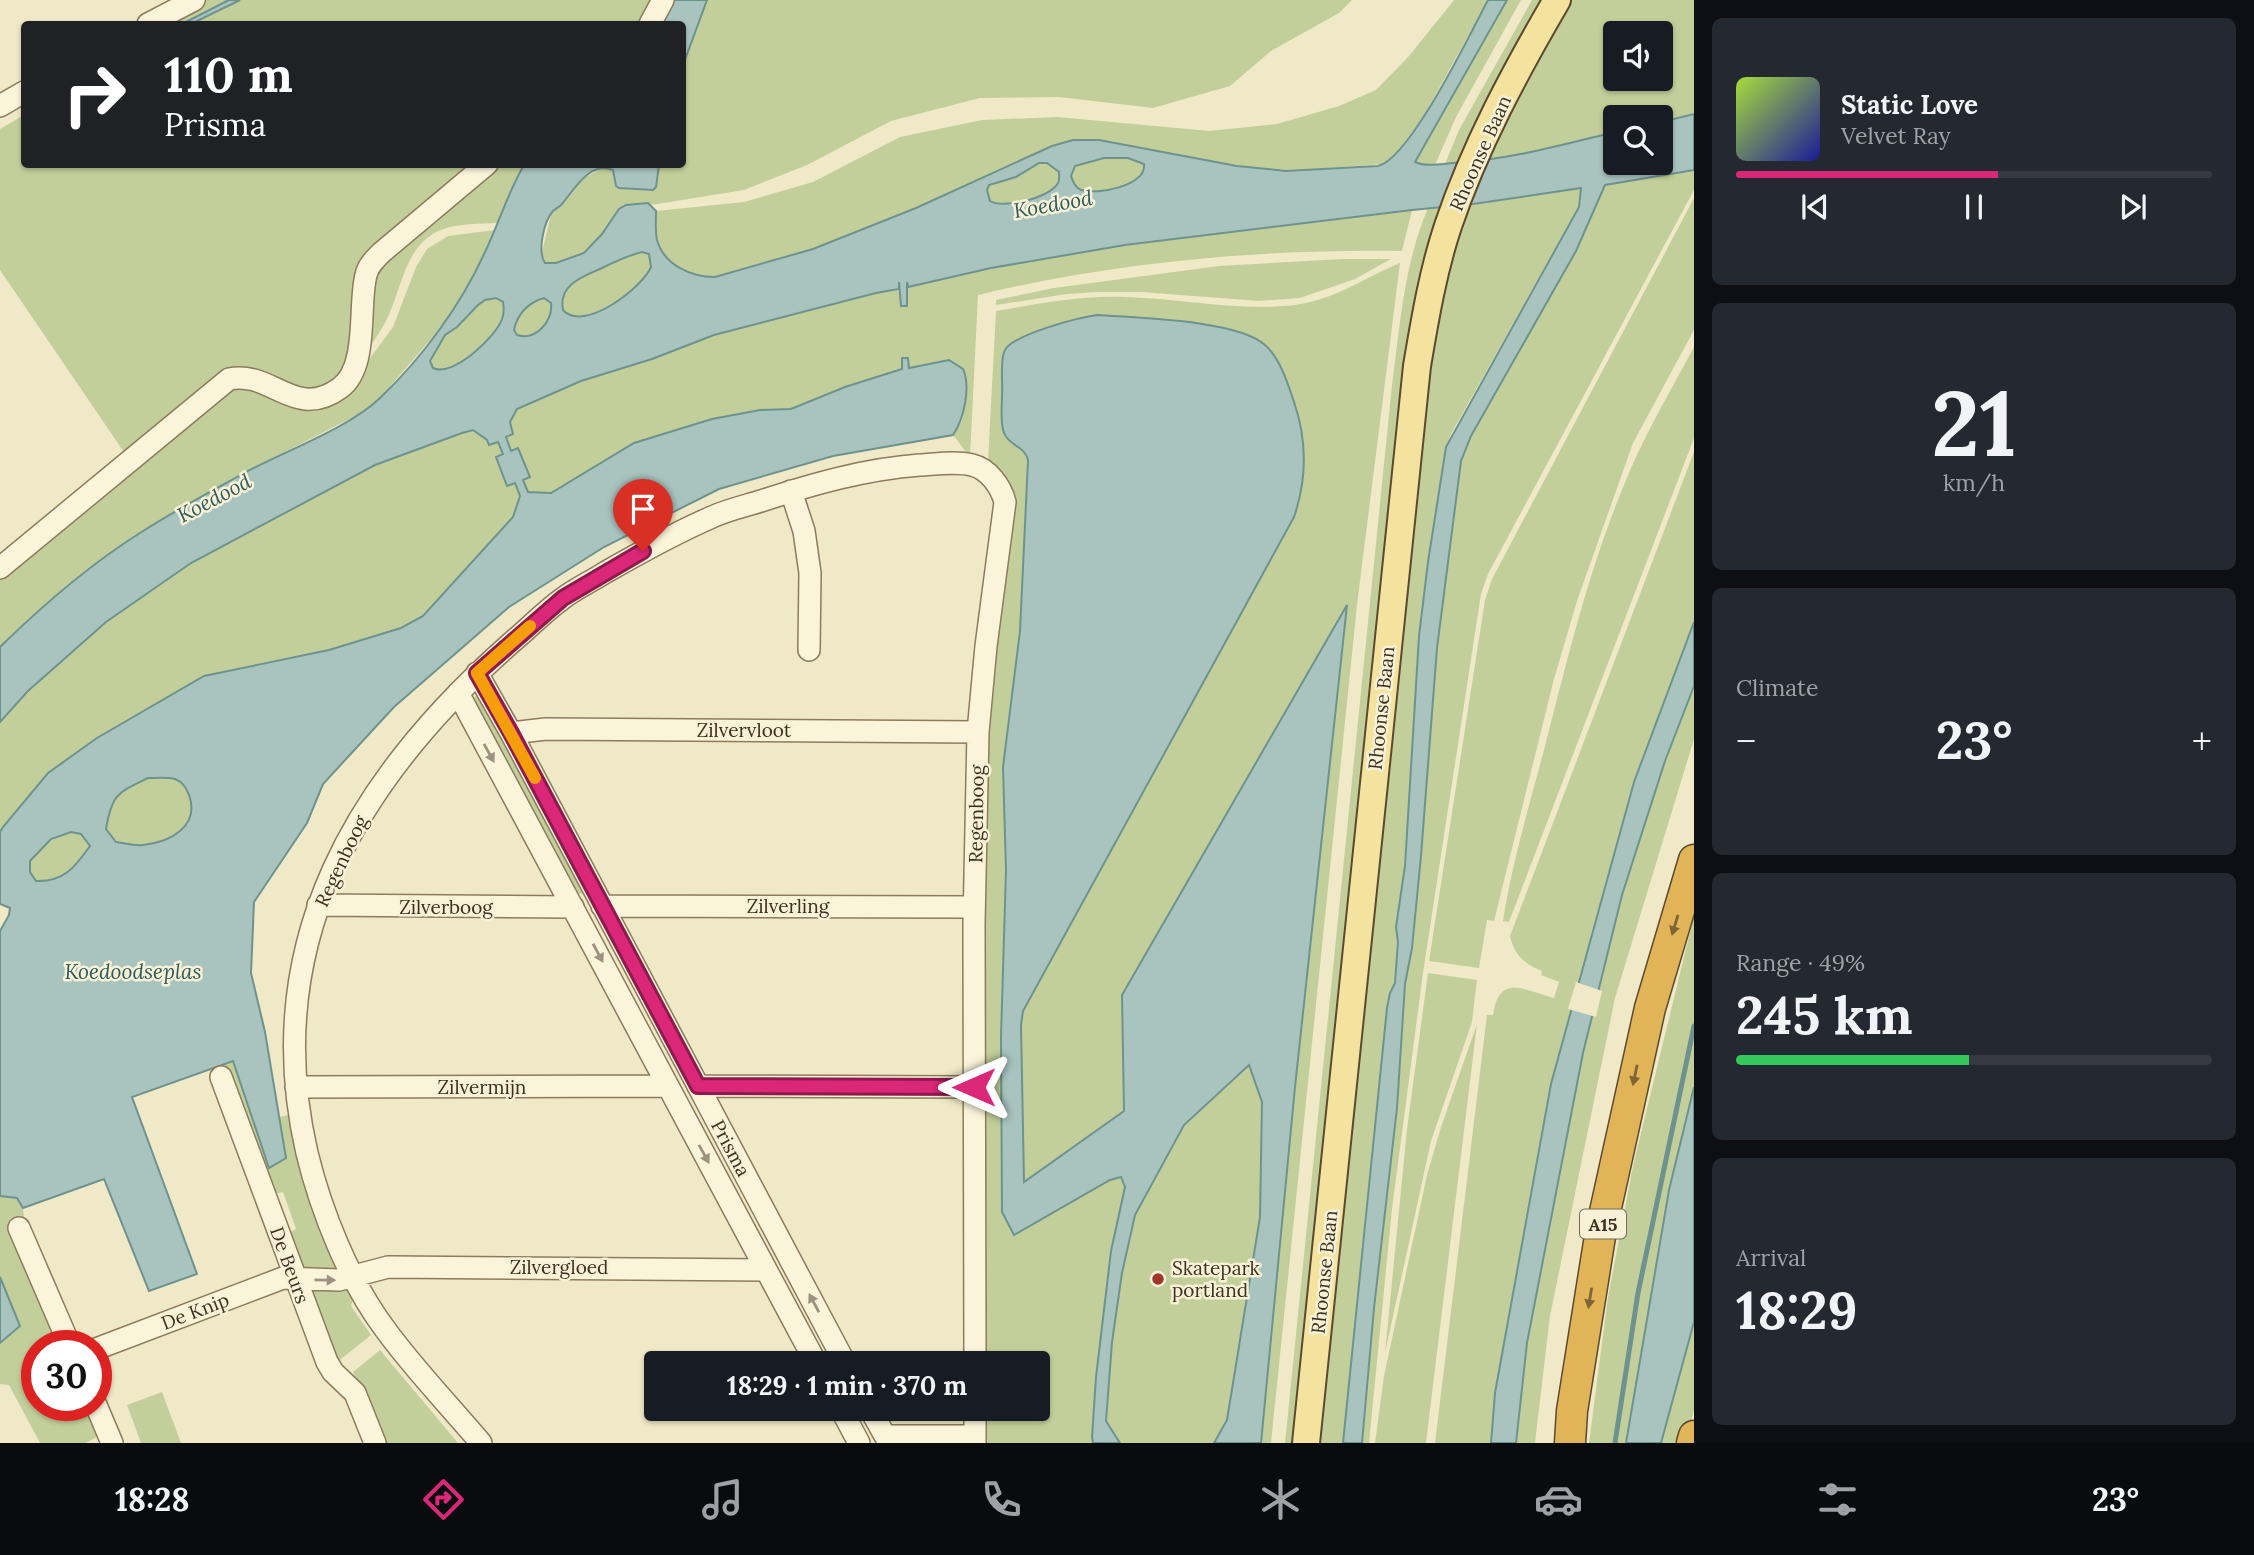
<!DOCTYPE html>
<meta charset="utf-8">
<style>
:root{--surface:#171b24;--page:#242831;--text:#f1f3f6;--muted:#9ea1a6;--line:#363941;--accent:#db2777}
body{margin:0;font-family:Lora,serif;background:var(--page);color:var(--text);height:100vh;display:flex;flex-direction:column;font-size:26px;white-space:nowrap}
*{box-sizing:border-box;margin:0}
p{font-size:23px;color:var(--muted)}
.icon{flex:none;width:38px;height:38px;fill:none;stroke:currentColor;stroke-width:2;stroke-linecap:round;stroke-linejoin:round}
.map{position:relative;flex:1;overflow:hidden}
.drawer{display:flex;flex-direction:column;gap:18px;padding:18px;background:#0d0f14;width:560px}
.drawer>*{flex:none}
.hud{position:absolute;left:21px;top:21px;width:665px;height:147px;border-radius:7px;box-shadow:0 2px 5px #0004;background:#202124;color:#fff;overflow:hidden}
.tools{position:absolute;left:1603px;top:21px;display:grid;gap:14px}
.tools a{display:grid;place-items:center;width:70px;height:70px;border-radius:7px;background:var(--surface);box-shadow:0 2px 5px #0004;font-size:35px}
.speed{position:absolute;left:21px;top:1330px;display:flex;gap:14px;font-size:35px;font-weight:700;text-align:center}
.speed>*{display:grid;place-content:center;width:91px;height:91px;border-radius:50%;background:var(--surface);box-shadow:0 2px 5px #0004;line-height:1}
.speed .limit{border:10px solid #d22;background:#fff;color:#111}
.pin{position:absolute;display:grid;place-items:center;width:60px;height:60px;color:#fff;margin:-72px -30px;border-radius:50% 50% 50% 0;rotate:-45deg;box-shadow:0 0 7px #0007}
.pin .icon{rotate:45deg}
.me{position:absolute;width:77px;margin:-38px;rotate:270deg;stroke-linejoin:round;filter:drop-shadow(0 0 5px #0008)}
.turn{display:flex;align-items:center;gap:24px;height:147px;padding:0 28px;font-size:32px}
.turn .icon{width:91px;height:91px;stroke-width:2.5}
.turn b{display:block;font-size:49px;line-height:60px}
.big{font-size:52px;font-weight:700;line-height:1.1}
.drawer .widget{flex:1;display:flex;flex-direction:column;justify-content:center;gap:10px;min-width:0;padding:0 24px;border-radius:10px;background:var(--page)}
.drawer .dial{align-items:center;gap:0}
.dial b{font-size:91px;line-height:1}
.song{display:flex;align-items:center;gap:21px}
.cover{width:84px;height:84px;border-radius:10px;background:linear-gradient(135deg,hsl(80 70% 55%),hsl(240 70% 35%))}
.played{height:7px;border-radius:4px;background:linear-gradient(90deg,var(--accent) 55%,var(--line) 55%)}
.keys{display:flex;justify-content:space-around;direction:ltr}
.heat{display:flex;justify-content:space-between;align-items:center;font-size:38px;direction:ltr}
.charge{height:10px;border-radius:5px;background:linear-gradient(90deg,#34c759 49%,var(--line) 0)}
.trip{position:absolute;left:644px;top:1351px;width:406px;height:70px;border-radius:7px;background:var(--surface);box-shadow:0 2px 5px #0004;font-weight:700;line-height:70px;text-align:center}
.dock{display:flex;height:112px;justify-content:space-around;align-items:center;background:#090b0e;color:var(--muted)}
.dock .icon{width:49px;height:49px}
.dock .selected{color:var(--accent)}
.dock b{font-size:32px;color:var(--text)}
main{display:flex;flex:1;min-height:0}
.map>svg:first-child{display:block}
</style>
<main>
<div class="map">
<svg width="1694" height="1443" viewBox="0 0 1694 1443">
<rect width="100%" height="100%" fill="#f0e9c7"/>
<!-- green -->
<path fill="#c3cf9a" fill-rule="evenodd" d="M203,0H229L182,24H158Z
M240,0H658L645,24H191Z
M707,0H1352L1339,13L1271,51L1230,86L1153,108L1059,97L980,98L891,121L807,165L744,190L651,205H626L619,209L602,234L584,253L552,264L545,263L542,252L551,214L584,178L601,169L610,168L615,174L616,186L656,187L659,165L682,164L683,65Z
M1454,0H1488L1422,119L1391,160L1385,164L1286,171L1237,166L1099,140H1073L1052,146L916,208L813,249L715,277C691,277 664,265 657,240C655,231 656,220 656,211L744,202L813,182L900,137L982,120L1058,117L1209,131L1277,124L1339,106L1376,90L1409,56Z
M1507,0H1521L1456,117L1435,165L1415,162L1419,152Z
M1532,0H1545L1460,163L1445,164L1459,130Z
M1568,0H1694V114L1661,122V117H1615V132L1487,162L1510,106ZM1615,33H1661V79H1615Z
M24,115V164L481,165L383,246L347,371L318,395L254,375L128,458L0,270V129Z
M1104,158L1135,159L1144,164C1147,186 1097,195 1081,190C1075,187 1073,182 1071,176L1075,166Z
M1039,163H1047L1059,172C1060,194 1034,199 1017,201C1007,203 999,207 990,201L987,190L989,185L1013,178Z
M493,165H524L516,179L498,223C481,224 460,223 444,229C404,242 402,291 385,323C378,336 369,348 360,359L371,275Z
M1694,170V190L1488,574L1481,594L1423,973L1392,1209L1369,1443H1362L1374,1308L1397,1108L1405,984L1412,948L1421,856L1437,648L1461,461L1471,436L1576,251L1605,185Z
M1581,188L1579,206L1451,434L1446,447L1428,562L1419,636L1405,866L1396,927L1398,942L1395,983L1390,993L1387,1008L1343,1443H1316L1426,368L1441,288L1472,204Z
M1694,198V330L1633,443L1577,601L1554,679L1494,921L1487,920L1479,968L1429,961L1485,600L1492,579Z
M1439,207L1421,273L1413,314L1295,1443H1285L1392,385C1400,325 1404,264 1428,208Z
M1412,210L1402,251C1260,249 1116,262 978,295L970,457L953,435L962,421L967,381L949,360L909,368L908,358L903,369L845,387L791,409L760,410L712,419L634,443L551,493L528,492L523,480L530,477L518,448L511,451L505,437L513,434L510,422L517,409L581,381L652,359L714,335L876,293L898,289L899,282L901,306L907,305L906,282L908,287L991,268L1124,245Z
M495,230L475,274L444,324L379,399L357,415L254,468L139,533L52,599L0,647V573L228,384L297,402L354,380L393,327L416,267L427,249L448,236Z
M642,252L649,254L651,267C642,288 584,333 563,310C558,285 582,277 600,269C614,262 626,256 642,252Z
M1342,259H1391L1355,279L1300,298L1259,301L1141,292H1098L1067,294L996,305V300L1054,288L1219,266Z
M1400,263L1357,605L1271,1443H1261L1295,1087L1347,607L1122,995L1124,1111L1024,1182L1021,1025L1023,1011L1294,517L1299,502L1304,469L1302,431L1288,386L1265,344L1253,337L1203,324L1083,317L1014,341L1009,345L1017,446L1025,451L1028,460L1020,631L1006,736V870L1001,1037L1002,1212L1015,1234L1110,1180L1121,1176L1125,1187L1111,1251L1096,1378L1093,1443H985V1409H1038V1363H985L983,841L985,752L1008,538L988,461L996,311C1038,304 1080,295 1124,297C1179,298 1253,314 1306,303C1340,296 1368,276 1400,263Z
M496,298L500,299C518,323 457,375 434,369L430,361L445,335L457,327L481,302Z
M544,298L551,303C553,321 536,341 517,336L514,330C517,314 529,302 544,298Z
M1694,347V438L1509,922L1503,921C1512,863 1529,806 1544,750C1566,664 1588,572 1622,490C1641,440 1669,394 1694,347Z
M473,430L487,440L497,441L503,454L496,458L507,486L515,483L520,496L513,517L423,616L401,628L329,650L260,663L97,738L48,773L0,832V722C56,661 121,607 191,563C230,539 272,518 312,497C363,471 417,443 473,430Z
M1694,452V622L1634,782L1551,1084L1495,1393L1491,1443H1435L1487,1015H1493C1499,972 1526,991 1554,998L1559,982L1541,975L1542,971C1525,964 1514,955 1510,936Z
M1694,686V739L1615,998L1550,1316L1535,1443H1516L1527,1343L1583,1053L1622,895L1665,761Z
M481,691L588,893L573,894L470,701Z
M148,778C156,778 168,777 175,779C183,782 186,788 189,795C200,826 171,842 143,845C134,846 124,843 115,843L106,829C112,794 117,793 148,778Z
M71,832L81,834L90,846C75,867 64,882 36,881L30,872V861L51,838Z
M1694,916V1410L1685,1443H1589L1608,1297L1633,1166Z
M1428,973L1477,980L1472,1022L1431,1141L1385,1353L1407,1129Z
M1477,1024L1426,1443H1375L1384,1376L1427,1175L1441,1127Z
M233,1060L286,1158L279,1117L294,1114L339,1263L335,1273H302L286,1234L296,1229L283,1192L271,1195L209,1069Z
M1248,1065L1262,1102L1260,1217L1227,1421L1214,1443H1120L1106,1421L1112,1342L1122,1273L1135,1215L1184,1125Z
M2,1195L17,1198L23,1208L24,1217L12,1221L64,1346H37V1405H90L102,1434L86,1443H40L9,1385L0,1384V1343L20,1325L0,1277V1196Z
M347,1288L353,1299L351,1306L371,1335L336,1363L308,1296L311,1289Z
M380,1350L458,1443H382L353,1372Z
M162,1392L181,1443H141L127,1405Z"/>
<!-- water -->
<path fill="#a9c4bf" stroke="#6e938e" stroke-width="2" fill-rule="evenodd" d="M229,0H240L191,24H182Z
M674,0H707L683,65L682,24H661Z
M1488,0H1507L1415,162C1426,167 1441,164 1453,163C1508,160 1561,145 1615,132V163H1661V122L1694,114V170L1605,185L1576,251L1471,436L1461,461L1437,648L1421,856L1412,948L1405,984L1397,1108L1374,1308L1362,1443H1343L1387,1008L1390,993L1395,983L1398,942L1396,927L1405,866L1419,636L1428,562L1446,447L1579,207L1581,188L1473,204L1412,210L1125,245L991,268L908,287L907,282V306H901L899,282V289L876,293L714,335L652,359L581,381L517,409L510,422L513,434L506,437L511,451L518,448L530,477L523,480L528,492L551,493L634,443L712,419L760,410L791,409L845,387L902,369V358H908L909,368L949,360L963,369C971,387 964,419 953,435L833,456L719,489L604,547L509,607L394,707L323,784L307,823L254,902L251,973L265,1032L286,1158L269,1168L233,1061L132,1097L197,1274L149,1291L104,1179L23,1208L17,1198L0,1196V931L9,915L10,908L0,904V832L3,827L48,773L97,738L204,676L329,650L401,628L423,616L513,517L520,496L515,483L507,486L496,457L503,454L498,442L489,445L487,440L473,430L462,433L375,465L191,563L106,622L28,691L0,722V647C43,605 89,565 140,533C174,511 210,492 246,472C285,451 349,428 380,398C423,357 461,305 485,252C499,223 508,192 524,165H659L656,187L653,190L619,188L616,186L613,170C589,161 574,190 562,204C561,206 555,209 553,211C544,221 537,251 545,263H556L584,253L602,234L619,209L626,205L648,203L656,211C656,220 655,231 657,240C664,265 691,277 715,277L813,249L916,208L1052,146L1073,140H1099L1237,166L1286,171L1378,166C1410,159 1471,32 1488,0ZM1104,158H1128L1144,164C1147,186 1097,195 1081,190C1075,187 1073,182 1071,176L1075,166ZM1039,163H1047L1059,172C1059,176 1060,179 1058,183C1050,198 1003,209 990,201L987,190L989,185L1016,177ZM642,252L649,254L651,267C642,288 584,333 563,310C558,285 582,277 600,269C614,262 626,256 642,252ZM496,298L503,302C504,308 504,314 502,319C496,337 452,378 433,368L430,361L445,335L457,327L478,305L485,300ZM544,298L551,303C553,321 536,341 517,335L514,330C517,314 529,302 544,298ZM148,778C156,778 168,777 175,779C183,782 186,788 189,795C200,826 171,842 143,845C134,846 124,843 116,842L106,829C112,794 117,793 148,778ZM71,832L81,834L90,846C75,867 64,882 36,881L30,872V861L51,839Z
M1098,315C1137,318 1238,320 1265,345C1280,358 1288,384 1294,402C1307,440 1307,479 1294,517L1023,1011L1021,1025L1024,1182L1124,1111L1122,995L1347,605L1295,1087L1261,1443H1214L1227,1420L1260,1217L1262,1102L1249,1065L1184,1125L1135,1215L1122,1273L1112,1342L1106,1421L1120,1443H1093L1092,1437L1096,1377L1111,1251L1125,1187L1121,1177L1110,1180L1014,1235L1002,1212L1001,1037L1006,870L1003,767L1020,631L1028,460C1025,446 1009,446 1004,433C1000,423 1002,407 1002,395C1003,382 1000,365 1004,352C1009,335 1081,317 1098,315Z
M1694,622V686L1665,761L1622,895L1583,1053L1527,1343L1516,1443H1491L1495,1393L1551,1084L1634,782Z
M1694,1087V1322L1661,1443H1626L1669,1190Z
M0,1277L20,1326L0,1343Z"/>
<!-- pier -->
<path fill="#f0e9c7" d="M1576,982L1602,991L1596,1017L1568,1009Z"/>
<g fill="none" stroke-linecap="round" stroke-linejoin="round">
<!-- stream -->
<path stroke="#6e938e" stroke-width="5" d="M1615,1443L1638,1293L1694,1026"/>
<!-- minor casing -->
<g stroke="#8d7b5b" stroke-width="24">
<path id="minor" d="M148,24L194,0
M650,24L663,0
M0,106L24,92
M791,491L804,531L810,573L809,650
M0,568L229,379C272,370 295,421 340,388C369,367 358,306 366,275C368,266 374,260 381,253L487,164
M477,673L511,733L845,1363
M458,693L816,1363
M511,733L546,729L978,732
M318,905L573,907
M602,906L974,907
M221,1077L327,1362L333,1372L355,1393L375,1443
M698,1086L974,1087
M296,1087L667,1086
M19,1228L70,1346
M96,1349L283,1278L339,1280L388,1267L766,1270
M96,1405L112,1443
M841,1409L859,1443
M870,1409L885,1436H975
M481,1443C449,1405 414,1369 385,1329C349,1281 321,1211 307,1153C258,942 358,778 511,643C528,629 544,612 562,599C575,589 592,581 606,572C641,552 675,533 712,517C727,510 745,506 761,501C813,484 865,469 920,465C937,464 956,461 972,465C989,469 1001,487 1005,502L986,646L978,732L974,924L975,1363
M975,1443V1409"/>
</g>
<!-- major casing -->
<g stroke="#5b4930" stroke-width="30">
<path id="major" d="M1306,1443L1417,366C1425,319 1433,271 1448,226C1475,146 1515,72 1557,0"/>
</g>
<!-- highway casing -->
<g stroke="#5b4930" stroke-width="33">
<path id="highway" d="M1570,1443L1572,1411L1601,1230L1650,1008L1694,860
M1692,1443L1694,1436"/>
</g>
<!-- minor -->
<use href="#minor" stroke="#faf4db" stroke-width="21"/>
<!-- major -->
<use href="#major" stroke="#f3e39f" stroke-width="26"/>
<!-- highway -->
<use href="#highway" stroke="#e1b457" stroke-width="30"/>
</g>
<!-- one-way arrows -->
<defs><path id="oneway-solid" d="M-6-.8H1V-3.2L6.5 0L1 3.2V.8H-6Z" transform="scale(1.75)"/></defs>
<g fill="#9c927e">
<use href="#oneway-solid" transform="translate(489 753) rotate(61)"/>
<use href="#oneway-solid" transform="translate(598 953) rotate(62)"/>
<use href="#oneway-solid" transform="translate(704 1154) rotate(61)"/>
<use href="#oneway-solid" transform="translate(325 1280) rotate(1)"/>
<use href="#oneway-solid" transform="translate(814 1303) rotate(-118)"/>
</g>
<g fill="#7f6536">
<use href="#oneway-solid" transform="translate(1675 925) rotate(107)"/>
<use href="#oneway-solid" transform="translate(1635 1075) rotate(102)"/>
<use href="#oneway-solid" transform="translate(1590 1298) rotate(99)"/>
</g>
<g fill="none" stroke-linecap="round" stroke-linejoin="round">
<!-- route casing -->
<g stroke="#8e194d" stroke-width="18">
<path id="route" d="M643,551L563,598L477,673L511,733L698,1086L974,1087"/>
</g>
<!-- route -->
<use href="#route" stroke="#db2777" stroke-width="12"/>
<!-- slow -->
<path stroke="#f59e0b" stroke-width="12" d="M530,626L477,673L535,778"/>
</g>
<!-- markers -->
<circle fill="#9e3629" stroke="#f7f1d7" stroke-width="2.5" cx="1158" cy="1279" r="7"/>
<g text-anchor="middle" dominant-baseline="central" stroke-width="5" stroke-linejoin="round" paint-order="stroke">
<!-- shield labels -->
<rect fill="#f7f1d7" stroke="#756b57" stroke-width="2" x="1580" y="1209.5" width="46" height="29" rx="5"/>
<g font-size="18" font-weight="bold" fill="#3d3120">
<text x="1603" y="1224">A15</text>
</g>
<!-- street labels -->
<g font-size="19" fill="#3d3120" stroke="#f7f1d7">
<text transform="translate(1480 153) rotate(-66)">Rhoonse Baan</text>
<text transform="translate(1381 708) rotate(-84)">Rhoonse Baan</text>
<text x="744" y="730">Zilvervloot</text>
<text transform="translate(976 814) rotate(-89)">Regenboog</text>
<text transform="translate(341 861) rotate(-65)">Regenboog</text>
<text x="788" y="906">Zilverling</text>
<text x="446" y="907">Zilverboog</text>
<text x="482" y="1087">Zilvermijn</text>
<text transform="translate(731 1148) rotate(62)">Prisma</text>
<text transform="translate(290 1265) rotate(70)">De Beurs</text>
<text x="559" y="1267">Zilvergloed</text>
<text transform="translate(1324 1272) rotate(-84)">Rhoonse Baan</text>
<text transform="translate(195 1311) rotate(-21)">De Knip</text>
</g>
<!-- poi labels -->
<g font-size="19" fill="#3d3120" stroke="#f7f1d7" text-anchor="start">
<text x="1172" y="1268">Skatepark<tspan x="1172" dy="22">portland</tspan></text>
</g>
<!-- water labels -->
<g font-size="21" font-style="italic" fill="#2f5b5d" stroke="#f7f1d7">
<text transform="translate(1053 204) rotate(-10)">Koedood</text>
<text transform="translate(214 498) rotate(-28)">Koedood</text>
<text x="133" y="971">Koedoodseplas</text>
</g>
</g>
</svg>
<div class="tools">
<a><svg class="icon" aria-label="sound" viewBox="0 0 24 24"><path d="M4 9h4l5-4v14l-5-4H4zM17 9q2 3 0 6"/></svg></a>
<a><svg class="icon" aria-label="search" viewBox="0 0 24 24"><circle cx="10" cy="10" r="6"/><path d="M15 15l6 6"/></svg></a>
</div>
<div class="speed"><div class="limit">30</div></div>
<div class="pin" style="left:643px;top:551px;background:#d93025"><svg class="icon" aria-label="arrive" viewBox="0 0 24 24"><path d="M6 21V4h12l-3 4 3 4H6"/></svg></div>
<svg class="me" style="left:974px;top:1087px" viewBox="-20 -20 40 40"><path d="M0-17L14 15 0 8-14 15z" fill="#db2777" stroke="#fff" stroke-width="4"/></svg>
<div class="trip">18:29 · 1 min · 370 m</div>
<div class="hud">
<div class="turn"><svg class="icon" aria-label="right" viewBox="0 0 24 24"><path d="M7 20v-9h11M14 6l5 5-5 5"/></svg><div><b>110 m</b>Prisma</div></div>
</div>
</div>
<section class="drawer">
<div class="widget">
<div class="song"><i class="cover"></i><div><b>Static Love</b><p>Velvet Ray</p></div></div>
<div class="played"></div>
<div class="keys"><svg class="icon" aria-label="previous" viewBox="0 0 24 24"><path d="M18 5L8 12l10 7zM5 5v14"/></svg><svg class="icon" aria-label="pause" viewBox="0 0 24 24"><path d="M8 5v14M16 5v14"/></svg><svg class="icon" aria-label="next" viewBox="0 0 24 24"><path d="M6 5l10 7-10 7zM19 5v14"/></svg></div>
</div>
<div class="widget dial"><b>21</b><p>km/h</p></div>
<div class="widget"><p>Climate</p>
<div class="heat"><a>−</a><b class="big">23°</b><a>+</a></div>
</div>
<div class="widget"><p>Range · 49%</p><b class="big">245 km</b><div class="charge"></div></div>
<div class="widget"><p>Arrival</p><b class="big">18:29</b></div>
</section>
</main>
<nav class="dock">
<b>18:28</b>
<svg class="icon selected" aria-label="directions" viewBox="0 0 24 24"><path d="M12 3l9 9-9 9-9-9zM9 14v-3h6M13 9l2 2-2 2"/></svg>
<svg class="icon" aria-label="music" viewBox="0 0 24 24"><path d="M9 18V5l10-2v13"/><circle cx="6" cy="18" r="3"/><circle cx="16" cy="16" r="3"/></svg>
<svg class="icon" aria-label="phone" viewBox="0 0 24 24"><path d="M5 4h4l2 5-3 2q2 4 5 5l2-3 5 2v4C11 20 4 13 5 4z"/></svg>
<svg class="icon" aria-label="climate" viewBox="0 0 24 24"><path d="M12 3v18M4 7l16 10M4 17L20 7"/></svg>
<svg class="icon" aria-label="car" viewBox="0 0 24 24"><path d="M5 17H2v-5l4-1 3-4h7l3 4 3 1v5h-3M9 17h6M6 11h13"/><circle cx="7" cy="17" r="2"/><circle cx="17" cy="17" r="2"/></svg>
<svg class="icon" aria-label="filters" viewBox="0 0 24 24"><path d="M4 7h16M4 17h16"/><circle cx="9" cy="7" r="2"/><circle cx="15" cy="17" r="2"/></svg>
<b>23°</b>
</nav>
